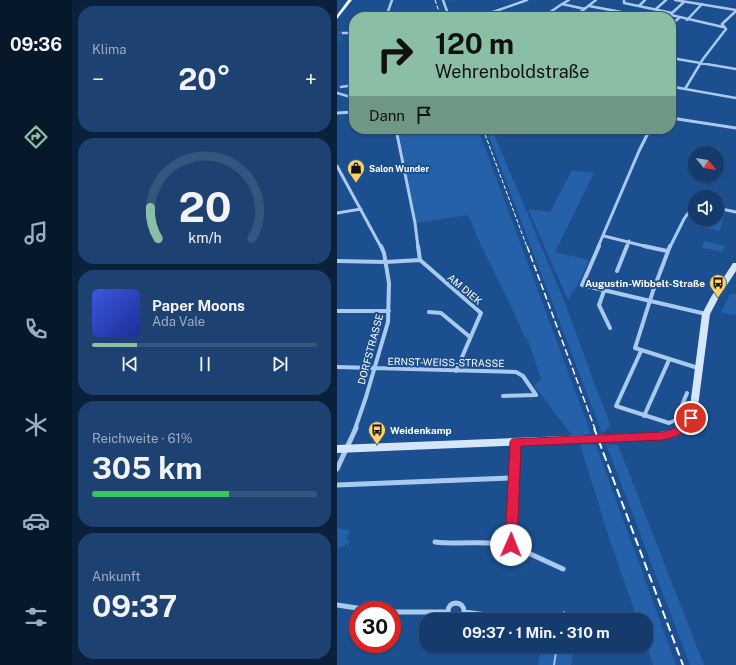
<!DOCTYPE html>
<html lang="de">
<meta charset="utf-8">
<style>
:root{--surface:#143b6b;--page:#1d4271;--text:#f1f3f6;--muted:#9dadc1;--line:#33557e;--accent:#8abfa5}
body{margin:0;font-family:"Public Sans",sans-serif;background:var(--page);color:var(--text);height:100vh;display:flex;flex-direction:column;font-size:15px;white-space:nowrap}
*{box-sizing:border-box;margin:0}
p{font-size:13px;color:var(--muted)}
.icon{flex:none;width:22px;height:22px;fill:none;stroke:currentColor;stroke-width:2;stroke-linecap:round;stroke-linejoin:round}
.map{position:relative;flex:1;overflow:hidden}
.drawer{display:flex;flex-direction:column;gap:6px;padding:6px;background:#0b203b;width:265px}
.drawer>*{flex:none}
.guide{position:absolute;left:12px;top:12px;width:327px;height:122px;border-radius:16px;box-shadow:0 1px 3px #0004,0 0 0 1px var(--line);background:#8abfa5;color:#111;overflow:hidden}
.needle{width:26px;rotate:120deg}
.buttons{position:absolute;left:351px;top:146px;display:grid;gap:8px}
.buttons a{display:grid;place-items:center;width:36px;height:36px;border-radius:50%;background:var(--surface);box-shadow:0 1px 3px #0004,0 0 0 1px var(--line);font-size:20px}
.speed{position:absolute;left:12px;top:601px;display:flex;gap:8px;font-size:20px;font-weight:700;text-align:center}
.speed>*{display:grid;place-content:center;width:52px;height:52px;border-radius:50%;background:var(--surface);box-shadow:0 1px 3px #0004,0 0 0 1px var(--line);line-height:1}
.speed .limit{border:6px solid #d22;background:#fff;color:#111}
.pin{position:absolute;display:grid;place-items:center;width:34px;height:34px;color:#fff;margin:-17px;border:2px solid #fff;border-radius:50%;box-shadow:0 1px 4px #0007}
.me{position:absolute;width:44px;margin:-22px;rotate:1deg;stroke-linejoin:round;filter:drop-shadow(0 0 3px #0008)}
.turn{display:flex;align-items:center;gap:14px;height:84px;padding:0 20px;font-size:18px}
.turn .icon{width:52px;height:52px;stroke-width:2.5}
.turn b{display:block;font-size:28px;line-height:34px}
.then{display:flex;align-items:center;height:38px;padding:0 20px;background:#0003;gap:8px;font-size:15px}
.big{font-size:30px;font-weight:700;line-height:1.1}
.drawer .widget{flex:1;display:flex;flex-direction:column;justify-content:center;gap:6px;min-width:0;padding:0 14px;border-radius:16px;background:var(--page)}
.drawer .dial{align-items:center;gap:0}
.dial svg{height:104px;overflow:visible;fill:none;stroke:var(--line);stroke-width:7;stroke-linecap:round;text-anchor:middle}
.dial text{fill:var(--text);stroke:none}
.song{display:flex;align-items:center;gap:12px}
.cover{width:48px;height:48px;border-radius:6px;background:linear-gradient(135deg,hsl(230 70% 55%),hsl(230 70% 35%))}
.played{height:4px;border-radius:2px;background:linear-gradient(90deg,var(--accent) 20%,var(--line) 20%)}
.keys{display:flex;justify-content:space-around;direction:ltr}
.heat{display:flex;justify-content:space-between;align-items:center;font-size:22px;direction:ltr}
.charge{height:6px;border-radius:3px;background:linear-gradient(90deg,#34c759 61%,var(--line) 0)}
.trip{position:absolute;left:82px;top:613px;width:234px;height:40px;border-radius:16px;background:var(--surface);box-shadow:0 1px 3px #0004,0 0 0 1px var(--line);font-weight:700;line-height:40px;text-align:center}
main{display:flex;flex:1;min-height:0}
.dock{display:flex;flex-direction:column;width:72px;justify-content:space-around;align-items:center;background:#08182b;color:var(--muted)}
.dock .icon{width:28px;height:28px}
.dock .active{color:var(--accent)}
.dock b{font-size:18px;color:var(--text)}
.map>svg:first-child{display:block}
</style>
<main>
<nav class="dock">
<b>09:36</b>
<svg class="icon active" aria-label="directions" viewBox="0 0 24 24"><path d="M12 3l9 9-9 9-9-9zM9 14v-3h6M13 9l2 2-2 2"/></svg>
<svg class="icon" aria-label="music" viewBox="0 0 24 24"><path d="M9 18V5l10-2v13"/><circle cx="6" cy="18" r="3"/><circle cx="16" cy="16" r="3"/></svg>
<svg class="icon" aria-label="phone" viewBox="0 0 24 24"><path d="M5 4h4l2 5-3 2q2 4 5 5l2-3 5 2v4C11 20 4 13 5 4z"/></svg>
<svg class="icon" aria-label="climate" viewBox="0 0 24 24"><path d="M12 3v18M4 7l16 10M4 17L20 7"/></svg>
<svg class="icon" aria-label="car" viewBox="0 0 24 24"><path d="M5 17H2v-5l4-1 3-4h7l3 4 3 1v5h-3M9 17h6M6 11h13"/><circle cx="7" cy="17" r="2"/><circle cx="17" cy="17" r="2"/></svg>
<svg class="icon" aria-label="filters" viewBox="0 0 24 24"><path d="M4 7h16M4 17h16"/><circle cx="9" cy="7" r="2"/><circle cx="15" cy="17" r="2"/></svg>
</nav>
<section class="drawer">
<div class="widget"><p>Klima</p>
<div class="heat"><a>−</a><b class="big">20°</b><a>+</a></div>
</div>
<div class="widget dial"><svg viewBox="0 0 100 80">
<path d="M14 69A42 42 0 1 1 86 69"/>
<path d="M14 69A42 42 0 0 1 8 45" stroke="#8abfa5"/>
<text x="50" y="56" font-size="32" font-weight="700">20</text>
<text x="50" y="72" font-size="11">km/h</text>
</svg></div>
<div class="widget">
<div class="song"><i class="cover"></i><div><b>Paper Moons</b><p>Ada Vale</p></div></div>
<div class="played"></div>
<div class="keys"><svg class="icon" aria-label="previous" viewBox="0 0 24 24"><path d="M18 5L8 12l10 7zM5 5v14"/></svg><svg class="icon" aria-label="pause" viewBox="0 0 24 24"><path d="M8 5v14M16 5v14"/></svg><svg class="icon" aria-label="next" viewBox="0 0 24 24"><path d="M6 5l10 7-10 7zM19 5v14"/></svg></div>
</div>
<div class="widget"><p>Reichweite · 61%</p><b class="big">305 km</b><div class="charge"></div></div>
<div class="widget"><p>Ankunft</p><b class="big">09:37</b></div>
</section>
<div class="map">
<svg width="399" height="665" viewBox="0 0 399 665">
<rect width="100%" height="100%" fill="#1b4f8f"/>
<!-- green -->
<path fill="#2461a8" d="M61,129H141L254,434L240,436L233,433L197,385L204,379L191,340L188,338C171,296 148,258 131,215L79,223Z
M149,129H155L228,303L256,380L274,426L265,433Z
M235,170L257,173L218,252L252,260L240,286L231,300L191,209L213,212Z
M380,210L388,212L383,231L358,226L361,219H380Z
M367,241L388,246L386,252L365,248Z
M393,294H399V315L384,312Z
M243,444L259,445L339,665H316L309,643V620H301L273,541Z
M269,444L281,445L367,665H353Z
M0,528L13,531L9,539L12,540V545L9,543L7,547H2L1,549Z
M223,646H237L234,665H201L204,651H221Z"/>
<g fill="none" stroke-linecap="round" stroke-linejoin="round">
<!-- stream -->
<path stroke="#9cc4f0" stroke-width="2" d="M226,620L227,612
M217,665L220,646"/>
<!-- street-far3 -->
<path stroke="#a9c9ee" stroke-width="2.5" d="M106,0L112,17
M287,0V3L335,13L334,15L386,27
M338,0L399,10
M225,4L232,0
M252,6L311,17
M302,6L308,0
M319,9L329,0
M335,13L347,2
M49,15H69
M49,17L55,0
M142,17L190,0
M206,17L225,4L248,9
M237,17L259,0
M350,20L365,4
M334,25L342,18
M0,33H17
M334,58L399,69
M4,87L17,85
M348,89L399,98
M0,93L17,98
M334,94L337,87L348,89L366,59L389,29L385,24L399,11"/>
<!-- street-far2 -->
<path stroke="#a9c9ee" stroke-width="3" d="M0,113L17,112
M334,118L399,128
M59,129L78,223L81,247
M36,132L37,129
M0,166L44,247
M361,197L362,195
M380,208L399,212
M0,213L24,209
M267,236L311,247
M261,247L302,151L311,133L317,129
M290,247L292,241
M333,247L347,219L358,203"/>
<!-- street-far1 -->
<path stroke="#a9c9ee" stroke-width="4" d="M262,246L245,285L369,314
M307,246L330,251
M333,246L316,291L298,348L361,368
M83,260L144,313L119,371
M0,261L49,262L83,260L81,246
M280,271L290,246
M267,291L262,305L273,328
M0,311H52
M92,312L104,313L133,337
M304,351L279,406L332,423L339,420L350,393
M0,367L179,372L186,376L199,395L166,396
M307,416L332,360
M18,429L29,397L51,322L52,283L47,253L44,246"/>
<!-- street -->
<path stroke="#a9c9ee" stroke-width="5" d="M0,469L19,428
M0,485L176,478
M98,542C123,545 150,540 174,545L226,569
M174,545L179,442
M111 611a8 8 0 1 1 16 0a8 8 0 1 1-16 0Z
M0,605L33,610
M55,612H110
M127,612L187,620"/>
<!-- secondary -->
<path fill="#d6e6fa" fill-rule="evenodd" d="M396,263H399V271L382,297L373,314L360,414C351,436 336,439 314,440L0,453V445L307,433C325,432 343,432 352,414L365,314L374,297Z"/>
<!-- primary -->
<path fill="#f0f6ff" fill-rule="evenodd" d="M11,0H15L0,19V15Z"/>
<!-- rail-far2 -->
<path stroke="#fff" stroke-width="1" stroke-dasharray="4 2" stroke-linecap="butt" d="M98,0L104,17
M146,129L190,247"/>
<!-- rail-far1 -->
<path stroke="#fff" stroke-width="1.5" stroke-dasharray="7 3" stroke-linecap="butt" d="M190,246L258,429"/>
<!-- rail -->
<path stroke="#fff" stroke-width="2" stroke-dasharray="9 4" stroke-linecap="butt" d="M257,428L346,665"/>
</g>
<!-- wall -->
<path fill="#245895" d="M111,0H121L118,2L111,1Z
M0,30L4,31L5,37V41H0Z"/>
<!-- building -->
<path fill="#2a66ad" stroke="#1d4779" d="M0,30L4,31V35H0Z"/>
<!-- route -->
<path fill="#e11d48" stroke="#92132f" d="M354,415L358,416L359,418C351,433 341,436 326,440L184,446L180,545L178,549L174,551L170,549L168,545L173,442L175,439L326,432C333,430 339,429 345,424C348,420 349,416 354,415Z"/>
<!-- icons -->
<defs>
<g id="shop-pin" transform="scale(0.9)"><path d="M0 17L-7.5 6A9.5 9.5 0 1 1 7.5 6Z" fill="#ffd166" stroke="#1b4f8f"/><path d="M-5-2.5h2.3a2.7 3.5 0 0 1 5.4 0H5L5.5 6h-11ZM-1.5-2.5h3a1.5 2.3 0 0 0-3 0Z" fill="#111"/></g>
<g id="bus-pin" transform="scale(0.9)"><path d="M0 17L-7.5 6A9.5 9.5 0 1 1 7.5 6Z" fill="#ffd166" stroke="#1b4f8f"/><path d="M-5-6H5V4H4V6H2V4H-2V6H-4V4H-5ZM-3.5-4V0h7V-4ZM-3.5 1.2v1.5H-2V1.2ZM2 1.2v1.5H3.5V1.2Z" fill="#111"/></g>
</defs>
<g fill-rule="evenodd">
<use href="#shop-pin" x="19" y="168"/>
<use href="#bus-pin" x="381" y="283"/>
<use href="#bus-pin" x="40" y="430"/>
</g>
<g text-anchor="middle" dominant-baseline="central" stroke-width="4" stroke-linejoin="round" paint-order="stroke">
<!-- far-poi labels -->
<g font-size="9" font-weight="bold" fill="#fff" stroke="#1b4f8f" text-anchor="start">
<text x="32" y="168">Salon Wunder</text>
</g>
<!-- poi labels -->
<g font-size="10" font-weight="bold" fill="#fff" stroke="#1b4f8f" text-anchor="end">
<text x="368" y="283">Augustin-Wibbelt-Straße</text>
<text x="53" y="430" text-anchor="start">Weidenkamp</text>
</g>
<!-- street labels -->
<g font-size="10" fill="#fff" stroke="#1b4f8f">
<text transform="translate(128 289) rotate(40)">AM DIEK</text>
<text transform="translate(33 349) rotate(-75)">DORFSTRASSE</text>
<text transform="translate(109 362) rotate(1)">ERNST-WEISS-STRASSE</text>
</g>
</g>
</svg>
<div class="buttons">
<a><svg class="needle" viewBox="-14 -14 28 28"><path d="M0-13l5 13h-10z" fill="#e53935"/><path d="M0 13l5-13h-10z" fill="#9dadc1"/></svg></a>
<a><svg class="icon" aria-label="sound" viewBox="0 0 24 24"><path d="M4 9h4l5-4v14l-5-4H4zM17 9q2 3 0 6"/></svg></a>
</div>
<div class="speed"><div class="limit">30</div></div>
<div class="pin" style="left:354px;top:418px;background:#d93025"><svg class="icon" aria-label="arrive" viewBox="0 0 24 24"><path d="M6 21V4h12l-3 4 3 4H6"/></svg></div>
<svg class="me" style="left:174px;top:545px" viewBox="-20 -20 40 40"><circle r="19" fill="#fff"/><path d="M0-13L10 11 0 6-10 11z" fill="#e11d48"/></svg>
<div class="trip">09:37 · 1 Min. · 310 m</div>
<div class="guide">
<div class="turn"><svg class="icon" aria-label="right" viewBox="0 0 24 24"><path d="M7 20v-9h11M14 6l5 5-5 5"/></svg><div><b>120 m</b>Wehrenboldstraße</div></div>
<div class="then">Dann<svg class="icon" aria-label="arrive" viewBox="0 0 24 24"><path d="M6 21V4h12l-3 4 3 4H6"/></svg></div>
</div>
</div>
</main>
